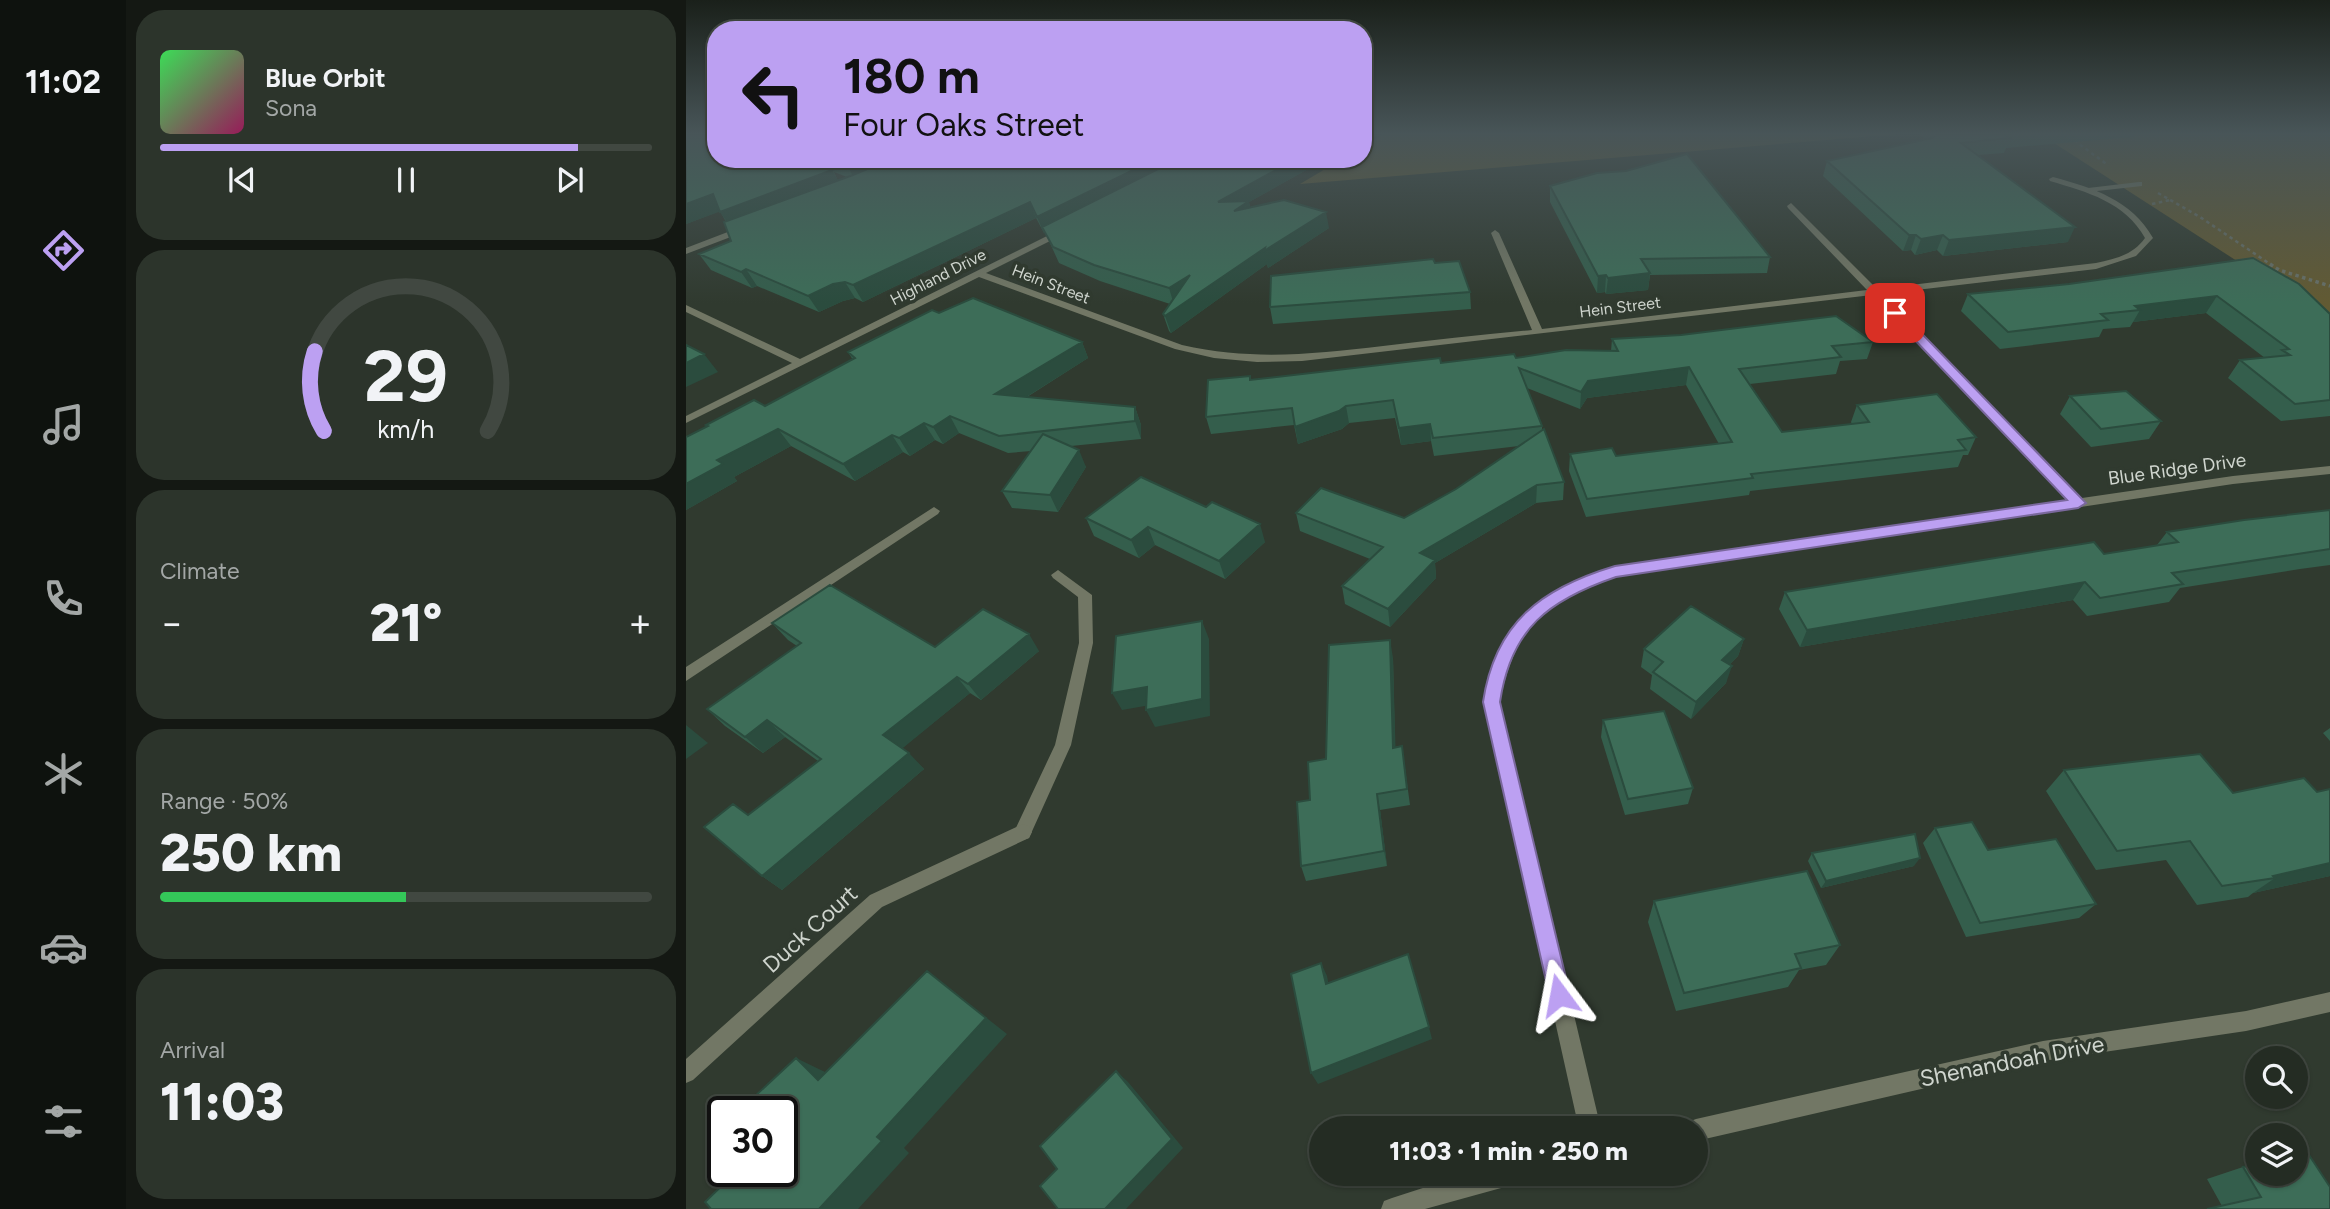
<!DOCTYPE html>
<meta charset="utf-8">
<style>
:root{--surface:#242c23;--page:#2c342b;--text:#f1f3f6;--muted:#a3a7a6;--line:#414841;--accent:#bca0f2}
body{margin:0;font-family:Figtree,sans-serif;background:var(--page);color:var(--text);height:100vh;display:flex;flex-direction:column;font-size:26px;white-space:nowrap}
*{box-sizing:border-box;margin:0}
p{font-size:23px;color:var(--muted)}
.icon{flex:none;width:38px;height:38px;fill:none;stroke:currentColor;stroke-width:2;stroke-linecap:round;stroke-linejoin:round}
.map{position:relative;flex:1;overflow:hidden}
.drawer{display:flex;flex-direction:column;gap:10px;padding:10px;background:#141813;width:560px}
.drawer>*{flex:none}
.guide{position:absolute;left:21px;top:21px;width:665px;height:147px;border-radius:28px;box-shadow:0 2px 5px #0004,0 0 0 2px var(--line);background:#bca0f2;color:#111;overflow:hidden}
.controls{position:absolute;left:1559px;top:1046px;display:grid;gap:14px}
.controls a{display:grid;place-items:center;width:63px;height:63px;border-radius:50%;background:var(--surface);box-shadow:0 2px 5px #0004,0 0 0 2px var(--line);font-size:35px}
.speed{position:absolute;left:21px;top:1096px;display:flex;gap:14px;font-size:35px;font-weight:700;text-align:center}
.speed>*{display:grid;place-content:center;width:91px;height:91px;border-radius:50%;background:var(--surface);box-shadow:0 2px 5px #0004,0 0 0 2px var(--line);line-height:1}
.speed .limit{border:4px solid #111;border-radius:10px;background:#fff;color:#111}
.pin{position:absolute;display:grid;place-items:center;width:60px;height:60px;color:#fff;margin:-30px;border-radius:14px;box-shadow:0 4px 10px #0006}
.me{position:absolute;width:77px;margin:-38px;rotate:347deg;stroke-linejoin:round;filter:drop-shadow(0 0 5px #0008)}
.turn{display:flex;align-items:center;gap:24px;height:147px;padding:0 21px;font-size:32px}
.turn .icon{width:91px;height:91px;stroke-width:2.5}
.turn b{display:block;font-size:49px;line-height:60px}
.big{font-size:52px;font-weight:800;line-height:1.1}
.drawer .tile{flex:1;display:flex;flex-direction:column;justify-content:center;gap:10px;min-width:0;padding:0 24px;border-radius:28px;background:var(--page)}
.drawer .dial{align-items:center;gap:0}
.dial svg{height:182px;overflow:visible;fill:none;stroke:var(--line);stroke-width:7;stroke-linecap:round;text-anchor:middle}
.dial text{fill:var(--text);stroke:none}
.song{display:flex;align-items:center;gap:21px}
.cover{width:84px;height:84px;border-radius:10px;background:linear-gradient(135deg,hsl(130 70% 55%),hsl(330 70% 35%))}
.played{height:7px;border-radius:4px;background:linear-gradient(90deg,var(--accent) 85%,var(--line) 85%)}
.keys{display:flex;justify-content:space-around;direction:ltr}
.heat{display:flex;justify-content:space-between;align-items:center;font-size:38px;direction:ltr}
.charge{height:10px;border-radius:5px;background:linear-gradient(90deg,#34c759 50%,var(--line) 0)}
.trip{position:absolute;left:623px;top:1116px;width:399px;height:70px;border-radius:35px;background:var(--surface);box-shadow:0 2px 5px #0004,0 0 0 2px var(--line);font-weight:800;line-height:70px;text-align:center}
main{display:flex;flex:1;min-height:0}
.menu{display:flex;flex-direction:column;width:126px;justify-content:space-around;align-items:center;background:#0e120e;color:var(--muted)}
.menu .icon{width:49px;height:49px}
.menu .current{color:var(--accent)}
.menu b{font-size:32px;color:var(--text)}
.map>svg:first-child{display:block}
</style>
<main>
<nav class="menu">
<b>11:02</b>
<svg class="icon current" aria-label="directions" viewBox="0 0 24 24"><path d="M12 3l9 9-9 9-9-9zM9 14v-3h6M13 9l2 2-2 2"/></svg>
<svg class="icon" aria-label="music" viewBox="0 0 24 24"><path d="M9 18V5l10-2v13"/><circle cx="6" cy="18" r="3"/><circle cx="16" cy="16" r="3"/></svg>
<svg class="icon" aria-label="phone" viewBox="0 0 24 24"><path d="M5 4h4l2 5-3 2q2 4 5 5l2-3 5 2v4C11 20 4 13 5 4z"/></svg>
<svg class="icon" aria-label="climate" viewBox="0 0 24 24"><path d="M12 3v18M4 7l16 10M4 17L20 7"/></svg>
<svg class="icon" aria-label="car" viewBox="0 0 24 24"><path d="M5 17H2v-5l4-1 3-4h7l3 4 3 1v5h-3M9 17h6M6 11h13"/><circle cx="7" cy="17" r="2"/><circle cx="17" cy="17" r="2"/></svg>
<svg class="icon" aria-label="filters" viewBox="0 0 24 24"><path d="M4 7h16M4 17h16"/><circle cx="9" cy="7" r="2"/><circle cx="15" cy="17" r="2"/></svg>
</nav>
<section class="drawer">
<div class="tile">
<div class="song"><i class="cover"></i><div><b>Blue Orbit</b><p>Sona</p></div></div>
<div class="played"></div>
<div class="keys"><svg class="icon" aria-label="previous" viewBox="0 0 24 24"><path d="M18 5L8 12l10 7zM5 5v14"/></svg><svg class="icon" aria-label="pause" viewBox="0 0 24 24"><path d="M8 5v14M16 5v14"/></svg><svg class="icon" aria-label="next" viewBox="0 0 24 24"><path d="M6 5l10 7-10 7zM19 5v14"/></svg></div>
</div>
<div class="tile dial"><svg viewBox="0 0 100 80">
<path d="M14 69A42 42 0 1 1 86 69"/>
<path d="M14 69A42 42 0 0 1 10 34" stroke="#bca0f2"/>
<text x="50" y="56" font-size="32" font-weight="700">29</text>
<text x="50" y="72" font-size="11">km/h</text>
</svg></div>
<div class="tile"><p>Climate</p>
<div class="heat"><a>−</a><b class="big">21°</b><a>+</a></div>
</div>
<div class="tile"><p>Range · 50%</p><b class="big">250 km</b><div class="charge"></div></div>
<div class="tile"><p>Arrival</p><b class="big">11:03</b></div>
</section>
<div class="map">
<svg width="1644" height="1209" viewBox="0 0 1644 1209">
<rect width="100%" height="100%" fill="#303a2f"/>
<!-- green -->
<path fill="#625a33" d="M698,134H1213L614,184L656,159H677V146Z
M1354,134H1644V321Z"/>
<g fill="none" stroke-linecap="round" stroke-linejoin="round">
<!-- path-far1 -->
<path stroke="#687067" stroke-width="2.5" stroke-dasharray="3.5 3.5" stroke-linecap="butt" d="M1385,134L1393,144L1422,165
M1472,193L1514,217L1587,266
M1466,204L1484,200"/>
<!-- path -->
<path stroke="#687067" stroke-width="3.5" stroke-dasharray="3.5 3.5" stroke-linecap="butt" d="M1584,264L1593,270L1644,286"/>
<!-- service -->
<path fill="#727765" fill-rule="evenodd" d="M1453,182H1456V186L1402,192L1398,190L1402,188Z
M248,507L254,511L252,514L0,681V667Z
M372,570L406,595L407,643L385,745L343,838L337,840L331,838L328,832L369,745L393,643L392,597L367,578L365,575Z"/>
<!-- minor -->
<path fill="#727765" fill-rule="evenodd" d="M1367,177C1407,188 1446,200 1467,238L1450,256L1410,269L1196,294L1396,498L1547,476L1644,466V474L1547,484L931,577C859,603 829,625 814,702L915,1129H893L798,702C815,621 851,591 929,567L1383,500L1186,295L616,361L571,362L528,358L489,349L293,277L0,423V416L106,363L0,312V305L114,359L377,228L380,229V233L300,273L496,345C568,361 626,354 697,346C747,340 796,335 846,330L805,233L809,230L813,233L856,329L1181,290L1102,208L1101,206L1105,203L1191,289L1410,263C1429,259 1447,255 1459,238C1439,202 1401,192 1364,181L1363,179Z
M60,225L63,226V230L0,254V248Z
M337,824L343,826L346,832L343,838L196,907L7,1080L0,1083V1059L184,895Z
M1644,992V1012L1560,1031L1357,1061L1010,1141V1129H1000L1002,1122L1010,1119L1357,1041L1560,1011Z
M780,1174H837L834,1182L826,1185L739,1209H695L698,1201L706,1198Z"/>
</g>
<!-- wall -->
<path fill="#345e4c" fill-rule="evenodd" d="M0,134L30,159H640L563,202L564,207L643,228L582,268L581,264L485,333L483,331L477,314L484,304L414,281L373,263L359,232L358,233L350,218L177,302L169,298L157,301L133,312L71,286L66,288L25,270L13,254L45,241L40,222L34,211L0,224ZM148,172L161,177L152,181Z
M1233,134H1449L1447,137L1320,148L1318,153L1292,155L1382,242L1257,256L1251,250L1229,255L1225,250L1217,251L1137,176L1141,161L1240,140Z
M864,186L1084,257L1081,273L964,275L962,290L920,294L919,292L911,293L864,202Z
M1567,258L1644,314V416L1595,421L1542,378L1554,360L1579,358L1520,313L1447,322L1444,327L1417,329L1413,337L1314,349L1275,311L1282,294L1383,284Z
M749,263L784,292L785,309L587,324L584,307Z
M253,313L396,342L402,358L341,397L449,407L455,425V439L385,446L400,467L372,512L326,508L316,491L345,451L322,453L273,433L257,444L249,440L224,456L217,452L169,481L105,446L48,477L51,481L0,510V437L21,427L20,425L79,406L167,360L162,352Z
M926,339L1187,342L1181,359L1154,361L1150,374L1064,384L1096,432L1166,424L1165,422L1171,405L1290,437L1282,455H1277L1272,467L1064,491L1063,495L900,517L883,471L884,454L930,456L1033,444L1000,385L901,398L894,409L841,388L856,426V430L878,482L877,500L850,503L749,563L750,578L704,627L659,604L656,586L684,559L614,531L610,513L718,518L770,489L833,446L748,456L745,441L715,445L709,418L663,423L656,429L612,444L608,425L525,434L520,417L564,376L565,380L755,363L925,351Z
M1384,396L1475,421L1463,439L1405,447L1374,414Z
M1644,510V565L1614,569L1494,588L1483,602L1401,616L1387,600L1114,647L1093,609L1099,592L1418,554L1471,545L1481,532Z
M400,518L579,542L539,579L469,545L453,558L408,536Z
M86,623L249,647L353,651L295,700L284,693L216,748L238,769L96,890L76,876L62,815L132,761L99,737L77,753L39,726L21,709L111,646L102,640Z
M1058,639L1052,656L1044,664L1040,683L1005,719L964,689L966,675L955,667L958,649Z
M707,658L709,747L716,746L724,805L694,810L701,866L620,881L615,866L624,800Z
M917,720L1007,788L1002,804L939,815L915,737Z
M1644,728V741L1637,733Z
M1378,770L1547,793L1644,876L1567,893L1562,897L1511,905L1480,860L1410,870L1360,791Z
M1249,828L1302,850L1410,904L1393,918L1280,937L1237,843Z
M1126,853L1228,866L1135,888L1122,861Z
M968,901L1154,945L1140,965L1113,970L1102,987L990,1011L962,922Z
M1557,1167L1644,1187L1536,1206L1521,1179Z"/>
<!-- shaded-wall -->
<path fill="#2b4c3e" d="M176,159H222L169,180L161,165Z
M470,159H504L358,233L351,217Z
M610,159H640L563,202L566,216L532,202Z
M146,170L155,185L45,228L34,212Z
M27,194L38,210L0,224V204Z
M344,202L350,218L177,302L167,285Z
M640,212L643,228L582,268L581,264L485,333L479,316L579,248Z
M1389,227L1382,242L1257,256L1263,240Z
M1223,235H1230L1225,250L1217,251Z
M1257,235L1251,250L1229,255L1235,239Z
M60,269L71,286L66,288L55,272Z
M964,273L962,290L920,294L922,278Z
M504,275L488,305L483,288Z
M920,275L919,292L911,293L912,276Z
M159,282L169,298L157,301L133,312L122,296L147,284Z
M1531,296L1520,313L1447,322L1454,310L1449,306Z
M396,342L402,358L318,411L309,394Z
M18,354L32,372L0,387V363Z
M1003,367L1000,385L901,398L894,409L895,392L902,381Z
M660,406L663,423L656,429L612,444L609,427Z
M449,407L455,425V439L449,421Z
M264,416L273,433L257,444L247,427Z
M238,423L249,440L224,456L213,438Z
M744,424L745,441L715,445L713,428Z
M92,429L105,446L48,477L51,481L0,510V484L31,460Z
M206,435L217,452L169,481L157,464Z
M393,450L400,467L372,512L364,495Z
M851,485L850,503L749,563L750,578L704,627L702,609L734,553Z
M574,524L579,542L539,579L533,561Z
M462,527L469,545L453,558L445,540Z
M1399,582L1387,600L1114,647L1121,630Z
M516,621L523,639L524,716L469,727L460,710Z
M343,634L353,651L295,700L282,684Z
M1058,639L1052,656L1031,677L1036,660Z
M704,640L707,658L710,765L707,748Z
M1046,666L1040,683L1005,719L1010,702Z
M271,677L284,693L212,752L197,735Z
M461,687L470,704L436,710L426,693Z
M81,720L99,737L77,753L59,737Z
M0,725L22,743L0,759Z
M223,753L238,769L96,890L76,876Z
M691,794L694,810L701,866L698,851Z
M1234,858L1228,866L1135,888L1140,881Z
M1644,863V876L1567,893L1589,878L1587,876Z
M635,963L641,976L645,997L640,984Z
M241,971L321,1034L218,1148L223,1153L172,1209H133L191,1137Z
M743,1027L746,1039L632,1084L625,1073Z
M110,1058L139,1072L132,1080Z
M430,1071L442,1082L497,1148L440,1209H419Z"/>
<!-- building -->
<path fill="#3d6d58" stroke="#2b4c3e" stroke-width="2" d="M0,134H30V159H118L146,170L34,212L27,194L0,204Z
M1252,134H1325L1319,135L1324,138L1275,143L1389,227L1263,240L1257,235L1235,239L1230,235H1223L1141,161L1246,138Z
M1001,154L1084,257L955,259L964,273L922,278L920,275L912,276L864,186L911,173L940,171Z
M145,159H176L161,165Z
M205,159H470L351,217L344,202L167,285L159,282L147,284L122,296L60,269L55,272L13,254L45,241L38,222L167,175Z
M492,159H610L532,202L563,201L548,211L598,200L640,212L578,251L579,248L479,316L477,314L504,275L483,288L408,265L367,247L356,227Z
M1567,258L1613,284L1644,314V400L1609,404L1554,360L1604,355L1596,350L1603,349L1531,296L1449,306L1454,310L1415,314L1422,320L1322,332L1282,294L1383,284Z
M747,259L749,263L773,261L784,292L584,307L585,276Z
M287,298L396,342L309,394L449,407V421L313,436L264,416L247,427L238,423L213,438L206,435L157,464L92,429L31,460L37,464L0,484V437L22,426L20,425L68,400L79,406L169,358L162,352L246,310L253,313Z
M1150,316L1187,342L1146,346L1155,357L1053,369L1096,432L1183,422L1171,405L1251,394L1290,437L1272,440L1280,450L1065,474L1067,478L901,499L884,454L926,448L930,456L1046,442L1003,367L902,381L895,392L833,368L856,426L747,438L744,424L713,428L707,400L660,406L653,411L609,427L606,408L520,417L522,380L564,376V380L754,358L755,363L828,354L830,358L880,350L932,351L926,339L995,335Z
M0,345L18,354L0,363Z
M1440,391L1475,421L1415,429L1384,396Z
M858,429L878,482L851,485L734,553L749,560L702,609L656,586L697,547L610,513L635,488L718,518L770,489Z
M357,434L393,450L364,495L316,491Z
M455,477L520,507L526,502L574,524L533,561L462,527L445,540L400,518Z
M1644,510V549L1486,573L1497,584L1414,598L1399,582L1121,630L1099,592L1408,542L1418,554L1492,542L1481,532L1558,520Z
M144,585L249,647L297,609L343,634L282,684L271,677L197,735L223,753L76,876L18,827L47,804L62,815L135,759L81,720L59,737L21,709L115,643L86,623Z
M1005,606L1058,639L1036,660L1046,666L1010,702L967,672L977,662L958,649Z
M516,621V699L460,710L461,687L426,693L430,636Z
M704,640L707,748L716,746L721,789L691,794L698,851L615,866L611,802L624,800L622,762L640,759L643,645Z
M978,711L1007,788L942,799L917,720Z
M1514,754L1547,793L1618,778L1631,792L1644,789V863L1587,876L1589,878L1536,886L1504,841L1431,851L1378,770Z
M1286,822L1302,850L1370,839L1410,904L1294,923L1249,828Z
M1229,834L1234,858L1140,881L1126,853Z
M1121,871L1154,945L1109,954L1115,968L998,993L968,901Z
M722,954L743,1027L625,1073L605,974L635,963L640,984Z
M241,971L300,1018L191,1137L196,1141L133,1209H25L19,1202L51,1171H96V1111H53L110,1058L132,1080Z
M430,1071L486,1139L419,1209H372L354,1186L371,1169L354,1146Z
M1621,1152L1644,1187V1209H1521L1575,1197L1557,1167L1572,1164V1174H1610V1155Z"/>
<!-- sky -->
<linearGradient id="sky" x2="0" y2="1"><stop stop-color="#1a201a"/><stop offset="0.44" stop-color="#485558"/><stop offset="1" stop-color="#485558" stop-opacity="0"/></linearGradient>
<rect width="1644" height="303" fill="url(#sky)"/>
<!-- route -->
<path fill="#bca0f2" stroke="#7a689d" stroke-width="2" d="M1205,310H1213L1400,503L1392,508L930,577C863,600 825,628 814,702L884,995L881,1003L873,1007L865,1003L797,702C809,622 856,588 929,566L1381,500L1205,315Z"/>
<g text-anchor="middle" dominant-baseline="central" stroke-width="7" stroke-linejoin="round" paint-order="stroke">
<!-- far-street labels -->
<g font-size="16" fill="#cfd5ce" stroke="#303a2f">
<text transform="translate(252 277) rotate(-27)">Highland Drive</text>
<text transform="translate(365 284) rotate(21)">Hein Street</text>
<text transform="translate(934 307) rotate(-7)">Hein Street</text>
</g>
<!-- street labels -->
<g font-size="19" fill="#cfd5ce" stroke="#303a2f">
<text transform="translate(1491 469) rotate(-8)">Blue Ridge Drive</text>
</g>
<!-- near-street labels -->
<g font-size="23" fill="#cfd5ce" stroke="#303a2f">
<text transform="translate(124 929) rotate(-42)">Duck Court</text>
<text transform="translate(1326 1061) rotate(-11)">Shenandoah Drive</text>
</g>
</g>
</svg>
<div class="controls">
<a><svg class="icon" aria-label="search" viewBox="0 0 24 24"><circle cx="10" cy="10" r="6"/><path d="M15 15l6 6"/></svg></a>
<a><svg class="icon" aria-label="layers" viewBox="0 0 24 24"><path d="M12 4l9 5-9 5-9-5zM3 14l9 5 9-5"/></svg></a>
</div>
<div class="speed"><div class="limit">30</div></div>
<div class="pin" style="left:1209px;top:313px;background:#d93025"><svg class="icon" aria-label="arrive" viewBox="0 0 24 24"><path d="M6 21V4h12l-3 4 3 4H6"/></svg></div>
<svg class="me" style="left:873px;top:995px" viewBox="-20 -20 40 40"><path d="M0-17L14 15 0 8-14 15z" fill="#bca0f2" stroke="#fff" stroke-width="4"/></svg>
<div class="trip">11:03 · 1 min · 250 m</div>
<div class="guide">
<div class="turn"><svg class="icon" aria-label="left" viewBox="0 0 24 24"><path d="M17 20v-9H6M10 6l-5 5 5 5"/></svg><div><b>180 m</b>Four Oaks Street</div></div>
</div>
</div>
</main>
